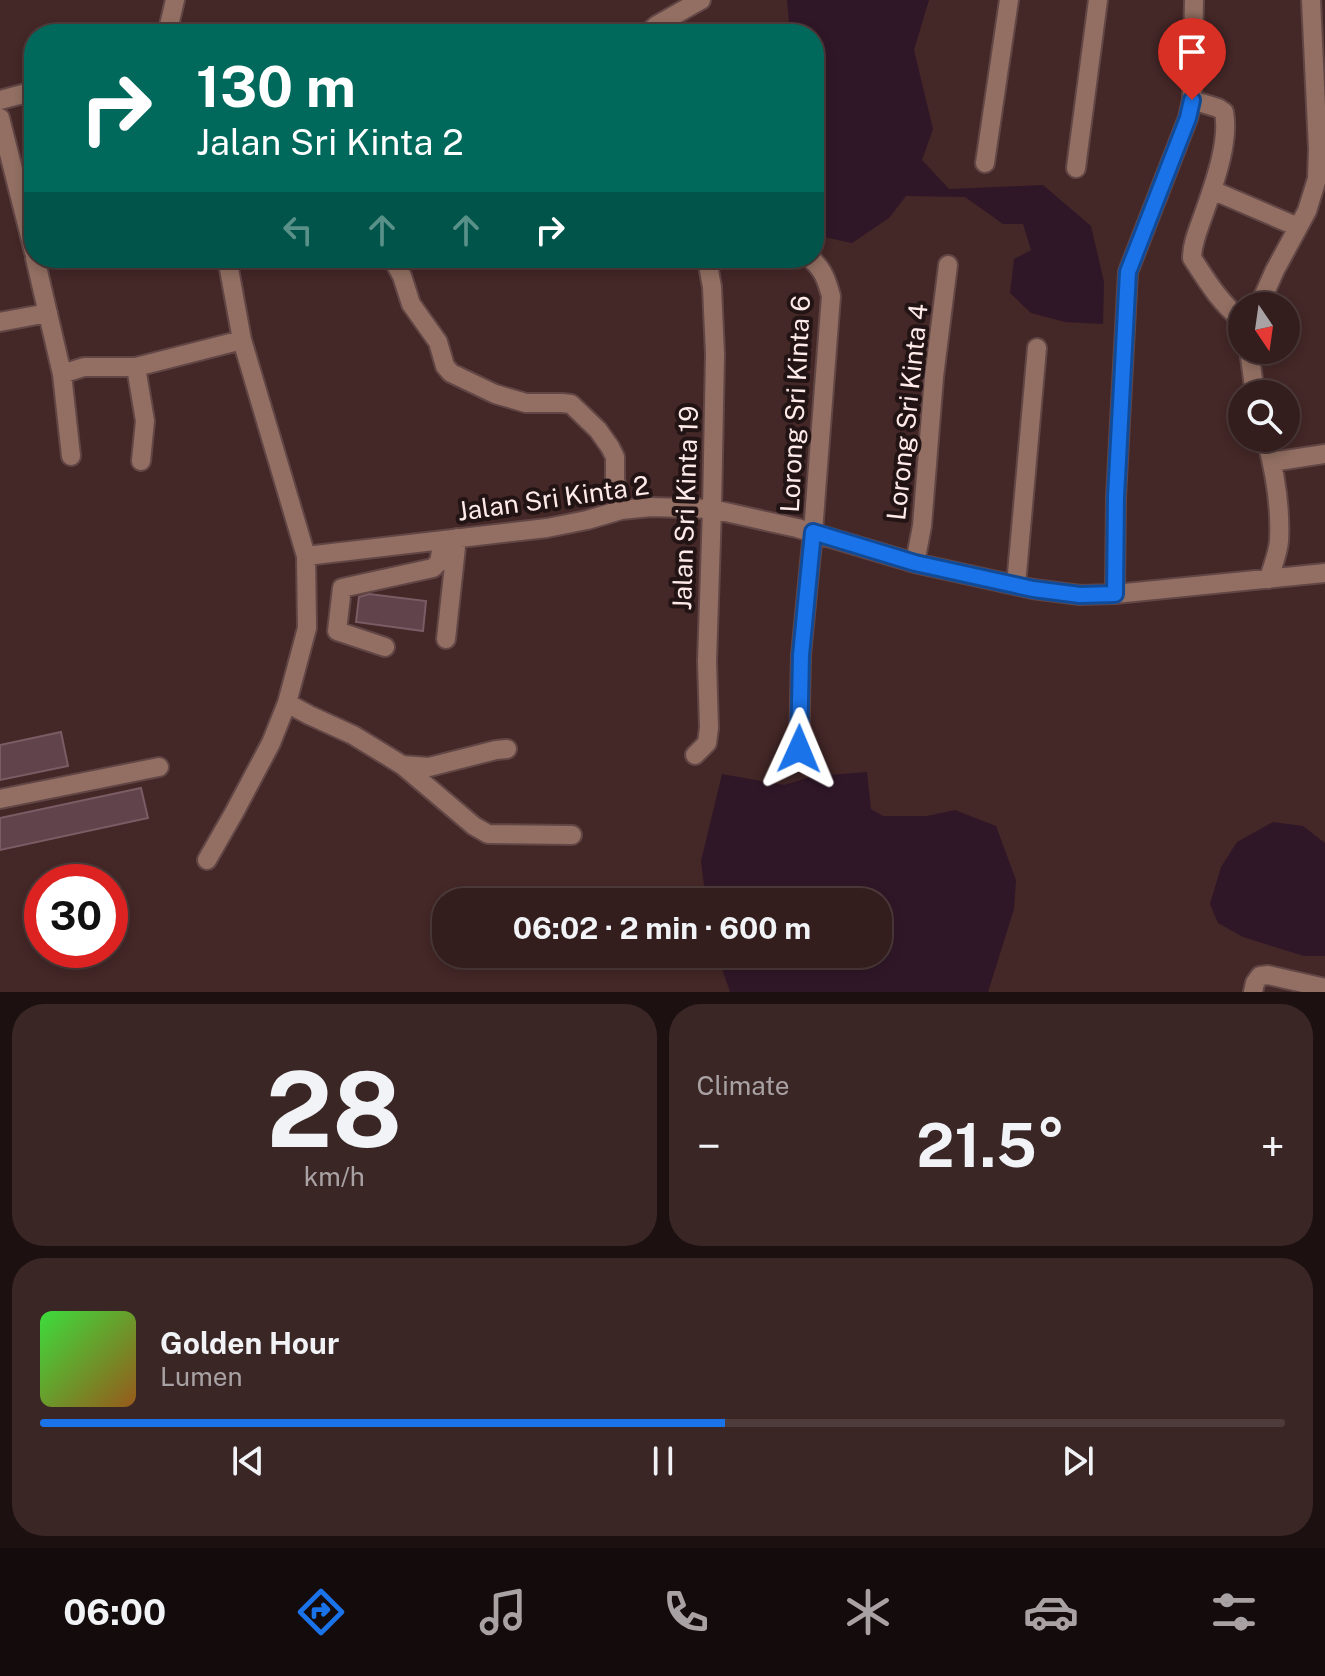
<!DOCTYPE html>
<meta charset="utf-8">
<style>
:root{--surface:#331d1d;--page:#3b2626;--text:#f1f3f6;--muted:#a9a2a4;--line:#4e3b3b;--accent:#1a73e8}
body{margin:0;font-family:"Public Sans",sans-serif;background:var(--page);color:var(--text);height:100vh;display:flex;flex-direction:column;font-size:30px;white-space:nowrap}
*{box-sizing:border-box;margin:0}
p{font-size:26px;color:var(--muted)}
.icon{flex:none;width:44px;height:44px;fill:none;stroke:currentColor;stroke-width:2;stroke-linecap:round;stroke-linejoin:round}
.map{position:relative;height:992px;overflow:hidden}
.panel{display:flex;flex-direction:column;gap:12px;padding:12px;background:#1c1010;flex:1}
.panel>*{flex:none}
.banner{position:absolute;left:24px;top:24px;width:800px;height:244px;border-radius:32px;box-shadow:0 4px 12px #0003,0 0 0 2px var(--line);background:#00695c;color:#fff;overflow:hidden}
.needle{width:52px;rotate:167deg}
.tools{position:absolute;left:1228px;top:292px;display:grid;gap:16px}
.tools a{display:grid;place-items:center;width:72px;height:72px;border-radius:50%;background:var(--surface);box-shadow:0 4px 12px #0003,0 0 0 2px var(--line);font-size:40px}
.speed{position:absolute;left:24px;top:864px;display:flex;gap:16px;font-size:40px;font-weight:700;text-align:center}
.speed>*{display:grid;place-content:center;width:104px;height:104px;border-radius:50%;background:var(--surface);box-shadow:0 4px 12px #0003,0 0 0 2px var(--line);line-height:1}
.speed .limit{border:12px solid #d22;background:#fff;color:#111}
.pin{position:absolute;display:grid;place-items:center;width:68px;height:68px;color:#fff;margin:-82px -34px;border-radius:50% 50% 50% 0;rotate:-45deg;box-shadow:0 0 8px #0007}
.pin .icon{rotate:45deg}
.me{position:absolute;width:88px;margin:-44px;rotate:1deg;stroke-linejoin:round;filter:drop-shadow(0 0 6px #0008)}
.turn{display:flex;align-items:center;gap:28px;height:168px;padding:0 40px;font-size:36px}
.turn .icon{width:104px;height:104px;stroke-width:2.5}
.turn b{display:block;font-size:56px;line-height:68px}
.lanes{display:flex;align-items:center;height:76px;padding:0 40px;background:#0003;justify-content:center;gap:40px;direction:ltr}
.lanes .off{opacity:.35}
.big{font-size:60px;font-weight:700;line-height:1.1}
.panel .tile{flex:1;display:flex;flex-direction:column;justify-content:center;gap:12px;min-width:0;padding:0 28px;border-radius:32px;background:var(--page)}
.panel .dial{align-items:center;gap:0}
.dial b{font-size:104px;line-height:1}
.song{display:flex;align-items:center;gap:24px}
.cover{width:96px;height:96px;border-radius:12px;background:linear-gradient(135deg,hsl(120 70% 55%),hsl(30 70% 35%))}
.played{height:8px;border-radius:4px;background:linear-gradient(90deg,var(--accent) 55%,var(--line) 55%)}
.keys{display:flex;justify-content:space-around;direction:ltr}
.heat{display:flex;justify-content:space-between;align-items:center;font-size:44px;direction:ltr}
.panel .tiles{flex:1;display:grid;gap:12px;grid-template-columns:1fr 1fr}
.tile:last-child{grid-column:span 2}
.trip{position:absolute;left:432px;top:888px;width:460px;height:80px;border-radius:32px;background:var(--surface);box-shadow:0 4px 12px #0003,0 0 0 2px var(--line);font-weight:700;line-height:80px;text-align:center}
.dock{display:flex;height:128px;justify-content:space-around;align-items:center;background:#140c0c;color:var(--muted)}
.dock .icon{width:56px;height:56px}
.dock .selected{color:var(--accent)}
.dock b{font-size:36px;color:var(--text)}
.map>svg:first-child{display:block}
</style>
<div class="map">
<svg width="1325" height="992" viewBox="0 0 1325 992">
<rect width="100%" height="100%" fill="#442727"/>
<!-- water -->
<path fill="#301728" d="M787,0H929L914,50L933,129L922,160L949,189L1043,185L1091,226L1104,282L1103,324L1065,322L1031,313L1010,293L1014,259L1031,250L1023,224H1003L965,197L906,196L889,218L852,243L814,235V34H784L789,23Z
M867,772L871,809L883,816H927L955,810L996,826L1016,880L1014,909L988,992H730L717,954H878V902H706L701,861L722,774L784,785L814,776Z
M1273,822L1303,826L1325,843V956H1304L1243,937L1218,923L1210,904L1221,867L1237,842Z"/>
<!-- building -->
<path fill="#61434b" stroke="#7b5b64" stroke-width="2" d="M369,594L426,601L423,631L356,622L359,597Z
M61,732L68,766L0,780V745Z
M141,788L148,818L0,850V818Z"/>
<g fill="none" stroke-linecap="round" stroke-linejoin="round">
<!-- minor casing -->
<g stroke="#624646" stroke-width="22">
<path id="minor" d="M167,34L175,0
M647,34L657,25L701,0
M0,100L34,91
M1192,100L1218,108L1224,112C1230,142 1213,187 1203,216C1198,230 1192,244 1192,258C1207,281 1220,303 1242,320
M0,118L34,252
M985,163L1009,0
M1076,168L1098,0
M1212,190L1298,227
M35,258L62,374
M227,258L242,340L306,556L307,628L287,703L309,715L353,735L402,765L429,767L496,750L507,749
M392,258L402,276L411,304L438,342L445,366L451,373L495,394L526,403H562L571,404L598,430L610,447L615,457V479L621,510
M1259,306L1275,270L1307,211L1317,179L1318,149L1311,0
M0,322L48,313
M1249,350L1255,394
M136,367L145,421L141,461
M1266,438C1275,472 1281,505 1279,541C1278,554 1272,567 1269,579
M71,456L62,374L84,367H136L242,340
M1272,462L1325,454
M306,556L547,528L587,520L621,510L651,507L712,509L797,528L915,563L1033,589L1080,595L1115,594L1325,573
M915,563L922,526L934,377L948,265
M1016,585L1037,348
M1115,594L1116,497L1128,272L1188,118L1192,100L1194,0
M446,639L457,538
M385,647L337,631L342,588L433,568L439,562L443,540
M799,749L801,655L813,532L831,296C827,281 823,269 811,259
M695,755L707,743L709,728L707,661L712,509L715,354L712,287L708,265L704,258
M402,765L474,826L488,834L572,835
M0,799L159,767
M207,860L235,811L271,743L287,703
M1253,992L1255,983L1260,976L1268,975L1325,988"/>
</g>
<!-- minor -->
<use href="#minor" stroke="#926f62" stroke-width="18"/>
</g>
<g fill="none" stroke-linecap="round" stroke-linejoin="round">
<!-- route casing -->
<g stroke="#114b97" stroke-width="20">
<path id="route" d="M799,749L801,655L813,532L915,563L1033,589L1080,595L1115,594L1116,497L1128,272L1188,118L1192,100"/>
</g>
<!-- route -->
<use href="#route" stroke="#1a73e8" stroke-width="14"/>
</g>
<g text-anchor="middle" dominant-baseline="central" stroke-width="8" stroke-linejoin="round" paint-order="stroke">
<!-- street labels -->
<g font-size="26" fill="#feeae9" stroke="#221414">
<text transform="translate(795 404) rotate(-87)">Lorong Sri Kinta 6</text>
<text transform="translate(907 412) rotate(-84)">Lorong Sri Kinta 4</text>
<text transform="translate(553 498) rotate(-8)">Jalan Sri Kinta 2</text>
<text transform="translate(685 508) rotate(-88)">Jalan Sri Kinta 19</text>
</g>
</g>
</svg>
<div class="tools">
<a><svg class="needle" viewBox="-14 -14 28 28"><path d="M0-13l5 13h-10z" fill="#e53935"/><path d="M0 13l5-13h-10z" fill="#a9a2a4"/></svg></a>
<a><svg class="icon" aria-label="search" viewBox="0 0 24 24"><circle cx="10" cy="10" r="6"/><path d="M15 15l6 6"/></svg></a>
</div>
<div class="speed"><div class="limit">30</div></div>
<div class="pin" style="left:1192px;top:100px;background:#d93025"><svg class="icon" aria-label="arrive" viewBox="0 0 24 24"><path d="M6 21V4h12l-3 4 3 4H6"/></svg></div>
<svg class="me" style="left:799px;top:749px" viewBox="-20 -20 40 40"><path d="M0-17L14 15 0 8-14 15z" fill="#1a73e8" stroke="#fff" stroke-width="4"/></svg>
<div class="trip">06:02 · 2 min · 600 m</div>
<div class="banner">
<div class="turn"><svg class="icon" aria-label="right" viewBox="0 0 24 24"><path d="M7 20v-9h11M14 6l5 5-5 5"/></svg><div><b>130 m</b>Jalan Sri Kinta 2</div></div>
<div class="lanes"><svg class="icon off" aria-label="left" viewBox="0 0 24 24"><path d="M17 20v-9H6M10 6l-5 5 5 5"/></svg><svg class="icon off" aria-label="ahead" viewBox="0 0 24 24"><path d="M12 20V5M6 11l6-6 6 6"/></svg><svg class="icon off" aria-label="ahead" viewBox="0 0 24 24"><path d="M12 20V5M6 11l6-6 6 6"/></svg><svg class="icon" aria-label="right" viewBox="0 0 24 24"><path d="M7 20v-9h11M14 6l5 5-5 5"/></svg></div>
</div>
</div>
<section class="panel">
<div class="tiles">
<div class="tile dial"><b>28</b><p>km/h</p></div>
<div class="tile"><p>Climate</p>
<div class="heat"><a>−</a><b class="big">21.5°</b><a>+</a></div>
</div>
<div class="tile">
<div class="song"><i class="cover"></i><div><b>Golden Hour</b><p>Lumen</p></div></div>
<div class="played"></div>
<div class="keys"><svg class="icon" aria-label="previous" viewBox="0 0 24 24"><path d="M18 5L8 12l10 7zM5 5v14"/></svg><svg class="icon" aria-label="pause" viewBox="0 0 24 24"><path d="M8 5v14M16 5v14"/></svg><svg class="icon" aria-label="next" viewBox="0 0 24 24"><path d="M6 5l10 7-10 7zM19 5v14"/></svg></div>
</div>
</div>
</section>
<nav class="dock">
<b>06:00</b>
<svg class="icon selected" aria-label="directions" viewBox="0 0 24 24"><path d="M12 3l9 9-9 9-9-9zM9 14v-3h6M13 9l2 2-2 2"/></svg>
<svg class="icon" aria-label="music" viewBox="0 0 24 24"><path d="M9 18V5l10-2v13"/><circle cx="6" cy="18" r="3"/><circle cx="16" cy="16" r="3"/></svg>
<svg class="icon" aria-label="phone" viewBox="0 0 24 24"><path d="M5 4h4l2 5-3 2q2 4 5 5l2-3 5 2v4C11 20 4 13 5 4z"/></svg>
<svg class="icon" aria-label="climate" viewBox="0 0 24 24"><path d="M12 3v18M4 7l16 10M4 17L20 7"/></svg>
<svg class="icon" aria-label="car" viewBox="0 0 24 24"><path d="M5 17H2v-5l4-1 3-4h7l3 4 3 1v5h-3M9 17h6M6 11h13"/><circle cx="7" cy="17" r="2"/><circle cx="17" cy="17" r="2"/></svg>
<svg class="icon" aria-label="filters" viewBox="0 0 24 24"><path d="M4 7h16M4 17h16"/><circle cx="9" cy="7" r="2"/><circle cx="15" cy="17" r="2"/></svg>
</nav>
